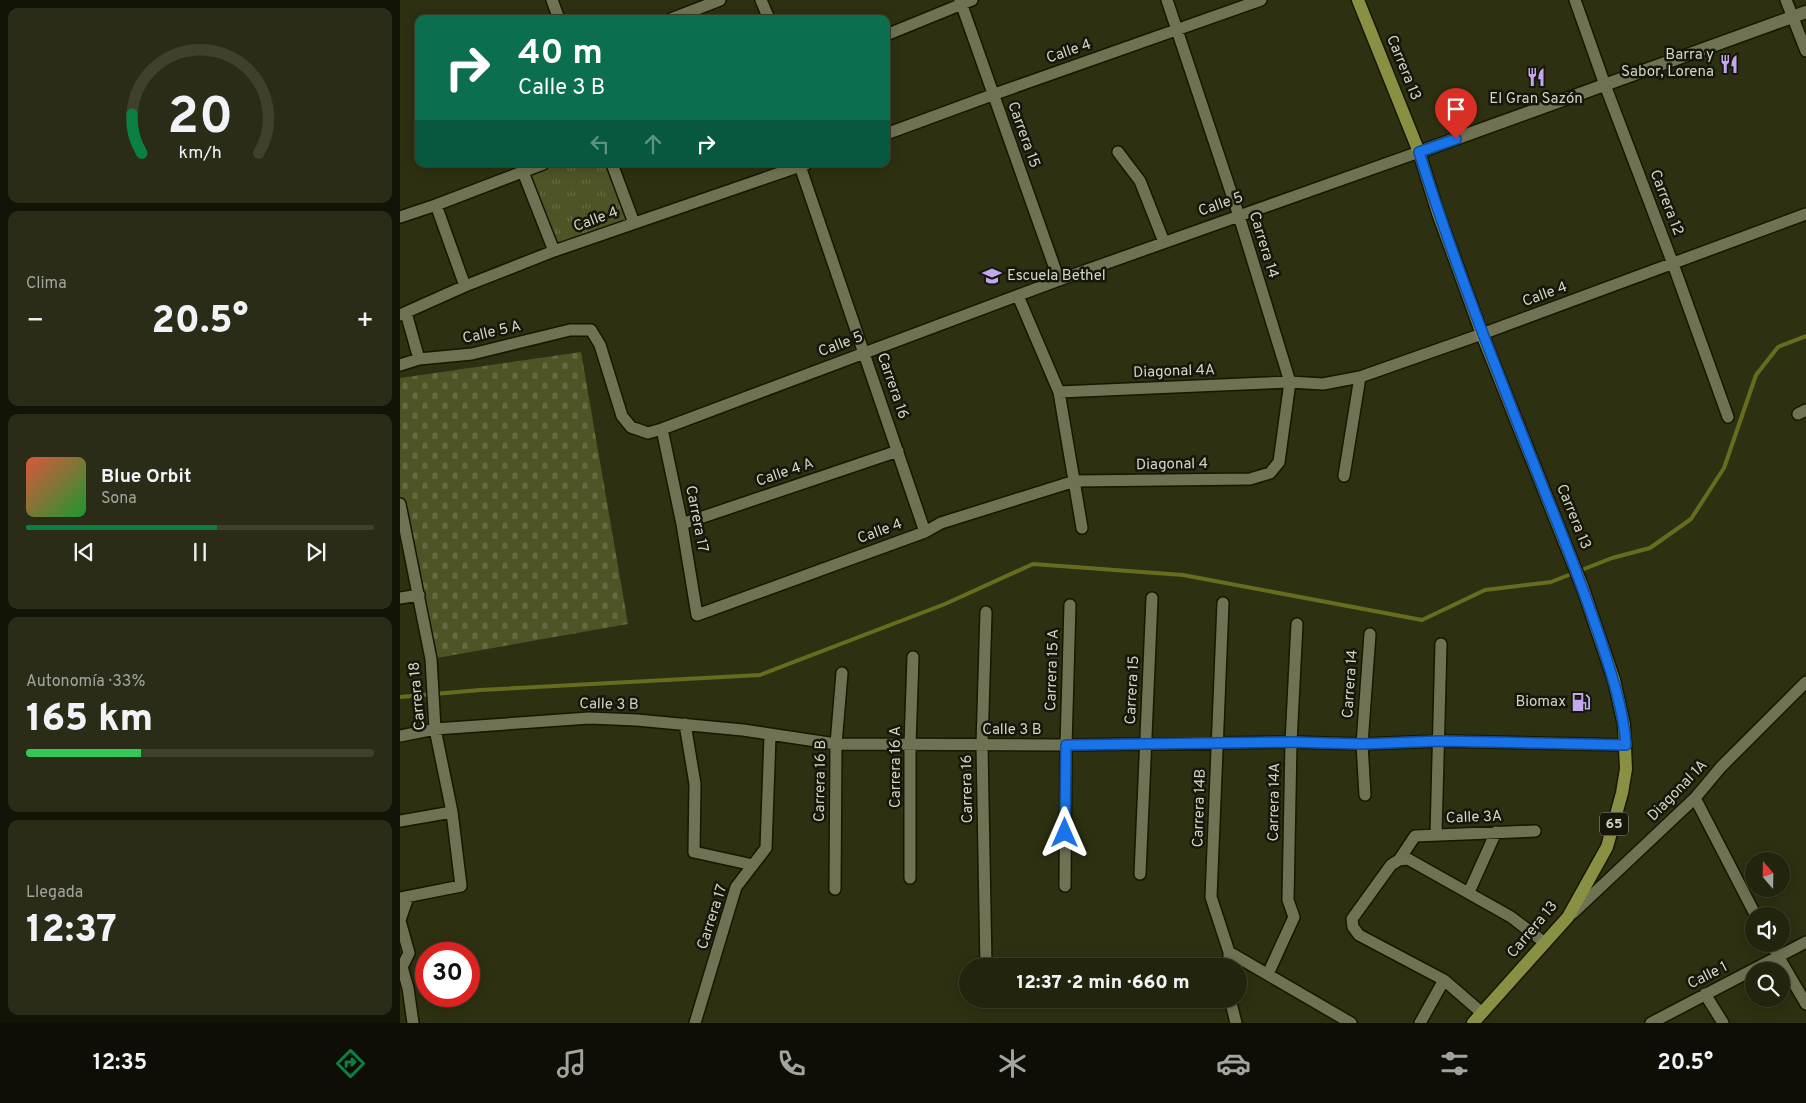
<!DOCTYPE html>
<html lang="es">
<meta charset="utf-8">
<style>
:root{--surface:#22240e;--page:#2a2c17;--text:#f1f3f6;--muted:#a2a49e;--line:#3f412e;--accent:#0b8043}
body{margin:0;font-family:Overpass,sans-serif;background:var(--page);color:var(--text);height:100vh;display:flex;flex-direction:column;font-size:19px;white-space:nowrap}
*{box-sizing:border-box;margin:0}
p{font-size:16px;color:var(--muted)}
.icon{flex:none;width:28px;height:28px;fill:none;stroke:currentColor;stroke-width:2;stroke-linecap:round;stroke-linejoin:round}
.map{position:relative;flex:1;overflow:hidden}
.sheet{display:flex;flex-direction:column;gap:8px;padding:8px;background:#131408;width:400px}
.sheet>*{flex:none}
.guide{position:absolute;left:15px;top:15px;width:475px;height:152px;border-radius:10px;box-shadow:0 2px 12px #0003,0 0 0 1px var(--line);background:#0b6e4f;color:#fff;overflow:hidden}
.needle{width:32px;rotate:340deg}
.fabs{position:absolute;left:1345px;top:852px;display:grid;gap:10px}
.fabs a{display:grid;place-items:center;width:45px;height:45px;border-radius:50%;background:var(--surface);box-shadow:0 2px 12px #0003,0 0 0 1px var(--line);font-size:25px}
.speed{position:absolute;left:15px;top:942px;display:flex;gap:10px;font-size:25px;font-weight:700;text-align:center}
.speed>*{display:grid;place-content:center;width:65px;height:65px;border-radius:50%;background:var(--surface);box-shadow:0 2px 12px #0003,0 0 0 1px var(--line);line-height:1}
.speed .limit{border:8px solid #d22;background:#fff;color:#111}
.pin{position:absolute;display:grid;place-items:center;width:42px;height:42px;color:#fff;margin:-51px -21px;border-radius:50% 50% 50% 0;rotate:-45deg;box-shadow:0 0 5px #0007}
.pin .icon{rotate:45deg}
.me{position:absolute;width:55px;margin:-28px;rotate:0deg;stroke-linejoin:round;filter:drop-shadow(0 0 4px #0008)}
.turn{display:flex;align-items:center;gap:18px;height:105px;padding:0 20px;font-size:22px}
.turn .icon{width:65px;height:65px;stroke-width:2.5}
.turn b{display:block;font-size:35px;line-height:42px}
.lanes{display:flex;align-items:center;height:48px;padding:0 20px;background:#0003;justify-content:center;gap:25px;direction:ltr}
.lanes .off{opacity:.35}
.big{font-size:38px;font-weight:800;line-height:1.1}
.sheet .card{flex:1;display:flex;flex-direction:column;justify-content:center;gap:8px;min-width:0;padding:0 18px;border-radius:10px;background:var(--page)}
.sheet .dial{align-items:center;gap:0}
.dial svg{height:130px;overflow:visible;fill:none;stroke:var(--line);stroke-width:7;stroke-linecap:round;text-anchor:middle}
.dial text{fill:var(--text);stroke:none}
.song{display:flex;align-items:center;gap:15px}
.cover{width:60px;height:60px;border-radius:8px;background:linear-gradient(135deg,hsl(10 70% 55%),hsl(130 70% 35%))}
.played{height:5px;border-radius:2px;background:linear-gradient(90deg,var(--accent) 55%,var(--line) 55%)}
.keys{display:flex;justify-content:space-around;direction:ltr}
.heat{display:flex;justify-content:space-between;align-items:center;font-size:28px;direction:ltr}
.charge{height:8px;border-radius:4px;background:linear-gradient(90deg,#34c759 33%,var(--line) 0)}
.trip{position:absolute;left:559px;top:958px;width:288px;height:50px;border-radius:25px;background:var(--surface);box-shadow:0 2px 12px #0003,0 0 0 1px var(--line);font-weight:800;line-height:50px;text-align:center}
.menu{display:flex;height:80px;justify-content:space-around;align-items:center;background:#0e0e06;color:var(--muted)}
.menu .icon{width:35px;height:35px}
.menu .on{color:var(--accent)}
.menu b{font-size:22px;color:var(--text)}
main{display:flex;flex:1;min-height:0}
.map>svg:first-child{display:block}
</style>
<main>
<section class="sheet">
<div class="card dial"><svg viewBox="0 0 100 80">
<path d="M14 69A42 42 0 1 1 86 69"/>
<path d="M14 69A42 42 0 0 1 8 45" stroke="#0b8043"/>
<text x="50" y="56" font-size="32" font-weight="700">20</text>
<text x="50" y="72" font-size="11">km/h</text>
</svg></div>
<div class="card"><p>Clima</p>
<div class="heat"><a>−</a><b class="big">20.5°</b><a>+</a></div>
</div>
<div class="card">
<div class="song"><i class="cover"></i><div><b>Blue Orbit</b><p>Sona</p></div></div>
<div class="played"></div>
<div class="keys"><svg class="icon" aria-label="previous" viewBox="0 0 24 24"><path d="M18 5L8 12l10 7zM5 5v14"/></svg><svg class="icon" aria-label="pause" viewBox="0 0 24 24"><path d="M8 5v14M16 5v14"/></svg><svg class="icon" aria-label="next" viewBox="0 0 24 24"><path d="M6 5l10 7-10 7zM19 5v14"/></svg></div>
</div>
<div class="card"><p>Autonomía · 33%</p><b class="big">165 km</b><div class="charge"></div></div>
<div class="card"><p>Llegada</p><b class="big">12:37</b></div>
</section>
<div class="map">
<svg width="1406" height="1023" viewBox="0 0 1406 1023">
<defs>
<pattern id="cemetery-stones" width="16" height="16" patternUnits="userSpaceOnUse" patternTransform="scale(1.25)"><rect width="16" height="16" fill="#4f5325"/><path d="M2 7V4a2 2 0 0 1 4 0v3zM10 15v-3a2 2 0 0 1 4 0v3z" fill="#676b43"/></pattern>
<pattern id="park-tufts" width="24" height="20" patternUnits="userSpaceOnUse" patternTransform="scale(1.25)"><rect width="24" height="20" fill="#4f5325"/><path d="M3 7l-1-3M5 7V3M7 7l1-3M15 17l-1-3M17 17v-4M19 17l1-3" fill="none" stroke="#676b43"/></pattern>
</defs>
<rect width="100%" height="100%" fill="#2e3012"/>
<!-- cemetery -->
<path fill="url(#cemetery-stones)" d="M181,352L228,624L31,659L0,512V378Z"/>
<!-- park -->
<path fill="url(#park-tufts)" d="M143,164H212L234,223L154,251L123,172Z"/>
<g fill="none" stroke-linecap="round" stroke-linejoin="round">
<!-- stream -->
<path stroke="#676c1e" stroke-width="4" d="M0,697L80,690L360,675L545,604L633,564L783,575L1022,620L1085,590L1151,582L1212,558L1250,548L1291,519L1324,468L1356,375L1378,347L1406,336"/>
<!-- minor casing -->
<g stroke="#161800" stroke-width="14">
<path id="minor" d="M152,0L159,19
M361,0L369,19
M560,0L659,280
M1175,0L1205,85L1273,264L1328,417
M1386,0L1406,51
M271,19L320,0
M486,35L572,0
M486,134L592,95L861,0
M718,152L740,181L764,242
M212,164L234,223
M400,166L525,532
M123,172L154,251
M36,205L65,286
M0,217L36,205L143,164
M618,296L659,392L682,528
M6,313L19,359
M0,315L65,286L154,251L406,164
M0,365L19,359L72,354L170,330H191L200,345L222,416L231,427L248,433L262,429L659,280L1019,152
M659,392L890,382L923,384L960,377L1082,334L1406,214
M1398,414L1406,410
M262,429L282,524L297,615L525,532L541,523L675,481L850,479L870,473L879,462L890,382L839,216L767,0
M944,476L960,377
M0,504L31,659L35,729L52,812L61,886L0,898
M282,524L498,451
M0,598L19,595
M823,603L811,897L829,952V966
M285,724L295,784L294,852L353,865
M0,736L35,729L189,718L237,720L343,730L436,744L666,745L891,742L962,744L1039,741L1226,745
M965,795L962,744L970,634
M1295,798L1356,916
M0,821L52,812
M1036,834L1041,644
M999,860L1008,859L1111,917L1145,943
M740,874L752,598
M510,878V744L513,657
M665,886L666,745L670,605
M435,889L436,744L442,673
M1069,892L1096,832
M1173,913L1295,798L1321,767L1406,682
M0,920L8,897
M0,921L9,953L2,967L8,988L13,1023
M1371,944L1406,1004
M829,952L951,1023
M586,966L582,745L586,612
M868,974L894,917L888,900L891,742L897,624
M1305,994L1323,1023
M830,999L836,1023
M1082,1013L1044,980L959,935L953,927L952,919L991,865L999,860L1015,836L1135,831
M295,1023L336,887L366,848L370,736
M1020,1023L1044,980
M1251,1023L1406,942"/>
</g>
<!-- tertiary casing -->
<g stroke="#161800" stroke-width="15">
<path id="tertiary" d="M1019,152L1406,12"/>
</g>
<!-- primary casing -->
<g stroke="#161800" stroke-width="15">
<path id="primary" d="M958,0L1019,152L1038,213L1082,334L1182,586L1214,680L1224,725L1226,769L1222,793L1207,847L1168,917L1073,1023"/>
</g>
<!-- minor -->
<use href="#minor" stroke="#707353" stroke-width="11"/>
<!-- tertiary -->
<use href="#tertiary" stroke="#707353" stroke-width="12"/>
<!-- primary -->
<use href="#primary" stroke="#8a9043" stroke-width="12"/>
</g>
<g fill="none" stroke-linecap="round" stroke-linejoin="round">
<!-- route casing -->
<g stroke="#114b97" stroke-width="12">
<path id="route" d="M665,833L666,745L891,742L962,744L1039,741L1226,745C1223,707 1211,672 1199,635C1182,586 1164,538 1144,490C1100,378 1055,267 1019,152L1056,139"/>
</g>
<!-- route -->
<use href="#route" stroke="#1a73e8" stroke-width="9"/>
</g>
<!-- icons -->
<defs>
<g id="restaurant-bare" transform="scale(1.5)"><path d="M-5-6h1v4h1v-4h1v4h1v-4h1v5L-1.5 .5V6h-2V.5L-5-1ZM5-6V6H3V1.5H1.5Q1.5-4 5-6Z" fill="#c4a7f1" stroke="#16170a" stroke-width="2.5" paint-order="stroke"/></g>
<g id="school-bare" transform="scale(1.5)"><path d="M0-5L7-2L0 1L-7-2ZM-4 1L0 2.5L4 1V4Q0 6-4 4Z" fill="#c4a7f1" stroke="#16170a" stroke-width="2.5" paint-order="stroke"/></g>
<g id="fuel-bare" transform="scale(1.5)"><path d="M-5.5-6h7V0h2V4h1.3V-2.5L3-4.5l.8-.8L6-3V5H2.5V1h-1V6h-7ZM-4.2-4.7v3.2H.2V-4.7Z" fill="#c4a7f1" stroke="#16170a" stroke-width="2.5" paint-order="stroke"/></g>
</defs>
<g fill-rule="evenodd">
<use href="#restaurant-bare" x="1329" y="64"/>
<use href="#restaurant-bare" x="1136" y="77"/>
<use href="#school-bare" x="592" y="276"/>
<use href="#fuel-bare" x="1181" y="702"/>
</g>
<g text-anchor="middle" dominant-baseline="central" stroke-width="5" stroke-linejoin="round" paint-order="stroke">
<!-- shield labels -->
<rect fill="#16170a" stroke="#9a9c8c" stroke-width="1" x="1200" y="812.5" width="28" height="23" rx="4"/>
<g font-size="14" font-weight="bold" fill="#d2d5c3">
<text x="1214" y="824">65</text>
</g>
<!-- street labels -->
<g font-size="15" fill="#d2d5c3" stroke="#16170a">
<text transform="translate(669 52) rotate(-19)">Calle 4</text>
<text transform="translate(1003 68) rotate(68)">Carrera 13</text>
<text transform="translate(623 135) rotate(70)">Carrera 15</text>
<text transform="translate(1266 203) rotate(69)">Carrera 12</text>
<text transform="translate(821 205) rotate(-19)">Calle 5</text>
<text transform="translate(196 220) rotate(-20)">Calle 4</text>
<text transform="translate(863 245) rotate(73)">Carrera 14</text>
<text transform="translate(1145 295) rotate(-20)">Calle 4</text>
<text transform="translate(92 333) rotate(-13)">Calle 5 A</text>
<text transform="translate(441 345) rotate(-21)">Calle 5</text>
<text transform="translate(774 372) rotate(-2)">Diagonal 4A</text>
<text transform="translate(492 386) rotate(71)">Carrera 16</text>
<text transform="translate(772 465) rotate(-1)">Diagonal 4</text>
<text transform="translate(385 473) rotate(-19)">Calle 4 A</text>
<text transform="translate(1173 517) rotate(68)">Carrera 13</text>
<text transform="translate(296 519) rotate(79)">Carrera 17</text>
<text transform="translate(480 532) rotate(-20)">Calle 4</text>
<text transform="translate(653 670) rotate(-88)">Carrera 15 A</text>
<text transform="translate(951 684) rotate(-86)">Carrera 14</text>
<text transform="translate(733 690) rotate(-87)">Carrera 15</text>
<text transform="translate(18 696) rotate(-95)">Carrera 18</text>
<text transform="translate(209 705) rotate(1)">Calle 3 B</text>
<text x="612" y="730">Calle 3 B</text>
<text transform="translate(496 767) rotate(-90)">Carrera 16 A</text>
<text transform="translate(421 781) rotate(-89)">Carrera 16 B</text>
<text transform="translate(568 789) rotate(-91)">Carrera 16</text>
<text transform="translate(1278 791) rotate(-46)">Diagonal 1A</text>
<text transform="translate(875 802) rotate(-89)">Carrera 14A</text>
<text transform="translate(800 808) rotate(-88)">Carrera 14B</text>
<text transform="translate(1074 818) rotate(-2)">Calle 3A</text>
<text transform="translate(313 917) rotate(-72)">Carrera 17</text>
<text transform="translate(1133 930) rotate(-50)">Carrera 13</text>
<text transform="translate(1308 976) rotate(-27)">Calle 1</text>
</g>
<!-- poi labels -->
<g font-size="15" fill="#d2d5c3" stroke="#16170a" text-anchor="end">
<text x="1314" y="55">Barra y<tspan x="1314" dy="17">Sabor, Lorena</tspan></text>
<text x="1136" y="99" text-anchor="middle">El Gran Sazón</text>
<text x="607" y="276" text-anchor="start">Escuela Bethel</text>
<text x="1166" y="702">Biomax</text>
</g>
</g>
</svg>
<div class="fabs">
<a><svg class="needle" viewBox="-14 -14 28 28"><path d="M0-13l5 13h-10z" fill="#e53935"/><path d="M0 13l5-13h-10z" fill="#a2a49e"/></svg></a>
<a><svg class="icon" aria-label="sound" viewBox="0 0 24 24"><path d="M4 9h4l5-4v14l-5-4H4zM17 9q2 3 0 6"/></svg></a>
<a><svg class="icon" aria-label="search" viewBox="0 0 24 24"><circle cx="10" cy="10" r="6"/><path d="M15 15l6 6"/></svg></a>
</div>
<div class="speed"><div class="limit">30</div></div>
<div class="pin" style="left:1056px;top:139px;background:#d93025"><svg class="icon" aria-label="arrive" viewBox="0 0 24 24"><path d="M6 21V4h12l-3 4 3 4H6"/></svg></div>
<svg class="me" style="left:665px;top:833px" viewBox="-20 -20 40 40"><path d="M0-17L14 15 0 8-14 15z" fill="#1a73e8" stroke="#fff" stroke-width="4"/></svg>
<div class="trip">12:37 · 2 min · 660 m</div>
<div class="guide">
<div class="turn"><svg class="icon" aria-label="right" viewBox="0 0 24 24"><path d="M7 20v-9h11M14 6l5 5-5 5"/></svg><div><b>40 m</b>Calle 3 B</div></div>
<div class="lanes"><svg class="icon off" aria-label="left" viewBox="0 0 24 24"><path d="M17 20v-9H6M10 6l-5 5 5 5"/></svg><svg class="icon off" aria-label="ahead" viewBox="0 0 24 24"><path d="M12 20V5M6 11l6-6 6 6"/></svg><svg class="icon" aria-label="right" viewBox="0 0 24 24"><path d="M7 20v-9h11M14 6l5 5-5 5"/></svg></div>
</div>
</div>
</main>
<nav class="menu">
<b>12:35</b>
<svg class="icon on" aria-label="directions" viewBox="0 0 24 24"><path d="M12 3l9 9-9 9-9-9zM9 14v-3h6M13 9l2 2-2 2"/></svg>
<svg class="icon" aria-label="music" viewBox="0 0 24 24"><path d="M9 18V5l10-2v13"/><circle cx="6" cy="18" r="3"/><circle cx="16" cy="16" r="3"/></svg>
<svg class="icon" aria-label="phone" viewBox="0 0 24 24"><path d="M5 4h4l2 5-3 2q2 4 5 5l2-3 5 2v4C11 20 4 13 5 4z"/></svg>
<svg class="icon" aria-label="climate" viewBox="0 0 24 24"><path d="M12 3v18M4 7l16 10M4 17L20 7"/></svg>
<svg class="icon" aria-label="car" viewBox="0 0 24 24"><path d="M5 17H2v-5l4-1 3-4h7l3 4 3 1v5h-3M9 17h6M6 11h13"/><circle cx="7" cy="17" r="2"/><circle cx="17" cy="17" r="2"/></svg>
<svg class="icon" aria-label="filters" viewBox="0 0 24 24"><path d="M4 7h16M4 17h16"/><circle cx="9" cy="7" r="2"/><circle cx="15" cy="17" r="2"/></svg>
<b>20.5°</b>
</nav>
